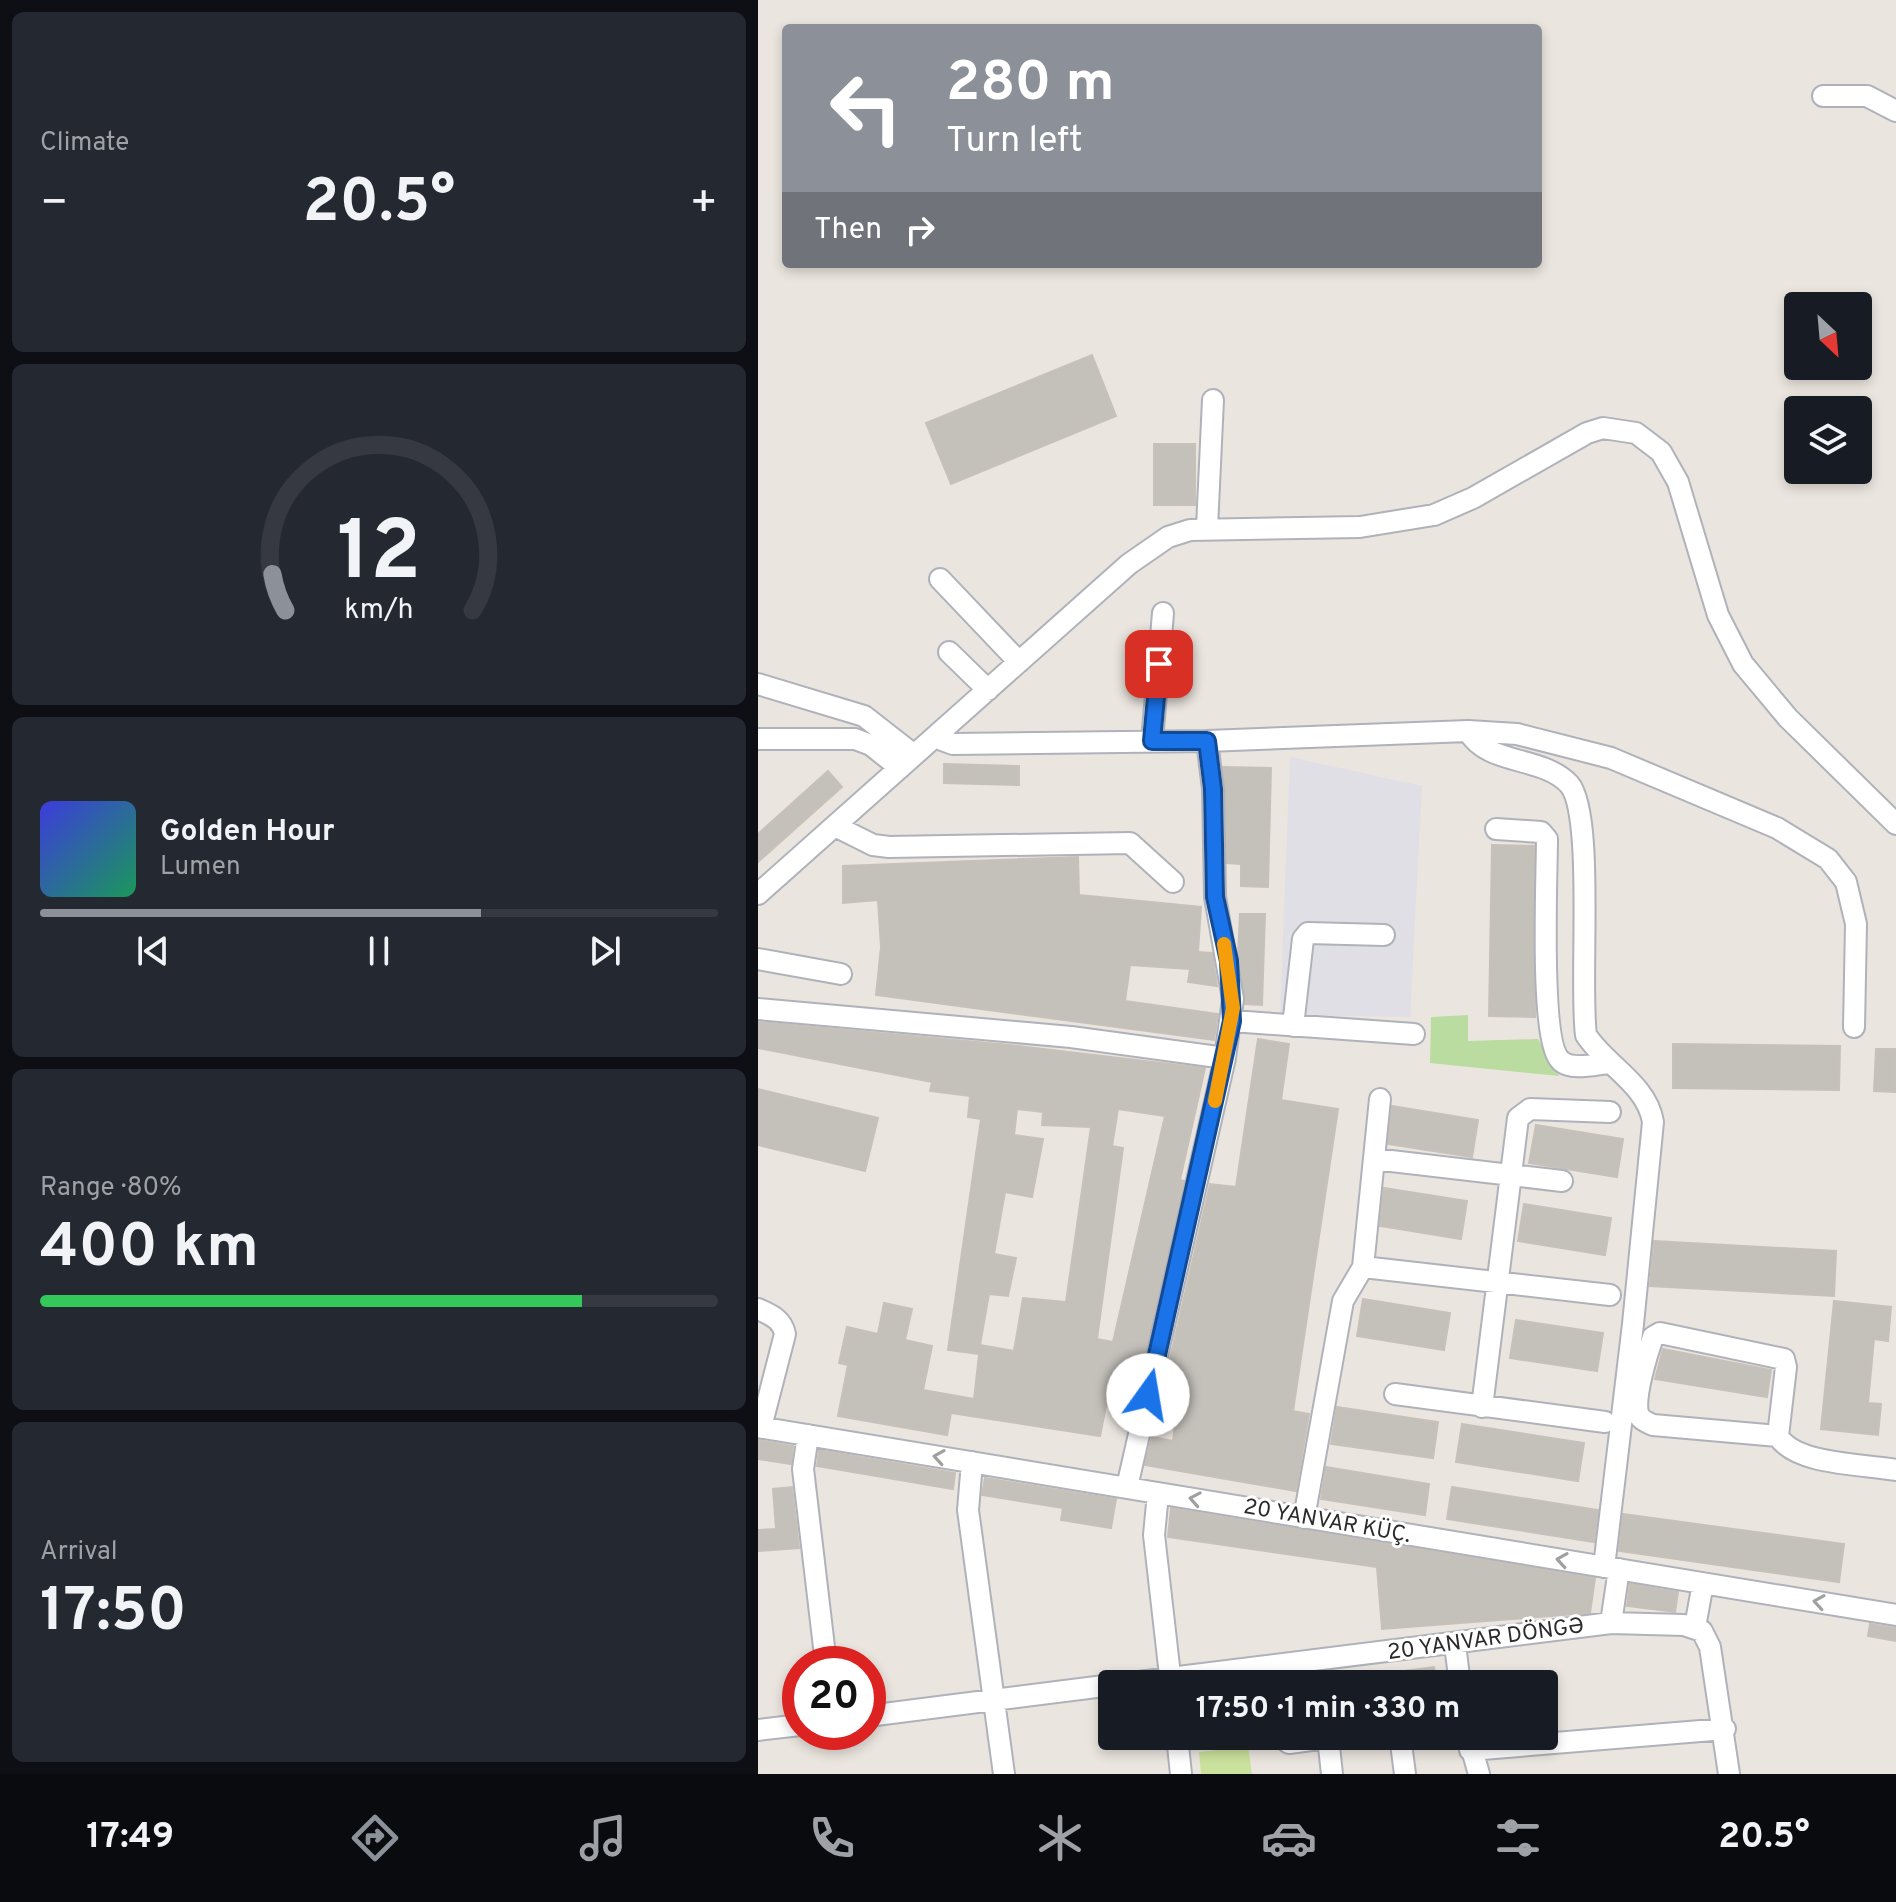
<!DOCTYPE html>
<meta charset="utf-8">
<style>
:root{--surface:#171b24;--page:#242831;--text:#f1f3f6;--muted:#9ea1a6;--line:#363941;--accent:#8c9099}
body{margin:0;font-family:Overpass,sans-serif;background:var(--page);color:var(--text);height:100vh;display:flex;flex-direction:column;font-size:30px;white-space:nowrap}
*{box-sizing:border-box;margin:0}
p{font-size:26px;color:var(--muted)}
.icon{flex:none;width:44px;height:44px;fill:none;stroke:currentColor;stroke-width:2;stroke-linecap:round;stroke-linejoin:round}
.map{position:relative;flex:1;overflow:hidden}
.details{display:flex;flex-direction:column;gap:12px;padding:12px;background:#0d0f14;width:758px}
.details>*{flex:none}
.hud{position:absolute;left:24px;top:24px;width:760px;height:244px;border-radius:8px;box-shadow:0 4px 12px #0003;background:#8c9099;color:#fff;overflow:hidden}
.needle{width:52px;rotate:154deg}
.controls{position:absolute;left:1026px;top:292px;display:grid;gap:16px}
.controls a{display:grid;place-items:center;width:88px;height:88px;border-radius:8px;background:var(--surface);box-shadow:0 4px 12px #0003;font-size:40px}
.speed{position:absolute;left:24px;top:1646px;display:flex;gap:16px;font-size:40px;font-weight:700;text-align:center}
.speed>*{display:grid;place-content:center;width:104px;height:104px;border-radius:50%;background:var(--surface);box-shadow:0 4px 12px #0003;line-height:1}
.speed .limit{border:12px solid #d22;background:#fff;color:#111}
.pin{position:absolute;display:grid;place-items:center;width:68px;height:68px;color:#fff;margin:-34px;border-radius:16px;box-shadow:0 4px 12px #0006}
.me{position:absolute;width:88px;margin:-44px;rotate:13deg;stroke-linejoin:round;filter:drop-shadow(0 0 6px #0008)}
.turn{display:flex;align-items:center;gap:28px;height:168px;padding:0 32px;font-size:36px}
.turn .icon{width:104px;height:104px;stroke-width:2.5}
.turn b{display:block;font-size:56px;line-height:68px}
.then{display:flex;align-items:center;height:76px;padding:0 32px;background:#0003;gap:16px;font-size:30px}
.big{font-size:60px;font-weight:700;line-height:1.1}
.details .card{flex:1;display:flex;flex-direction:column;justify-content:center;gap:12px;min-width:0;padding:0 28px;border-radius:12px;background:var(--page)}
.details .dial{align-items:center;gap:0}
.dial svg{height:208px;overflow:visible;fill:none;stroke:var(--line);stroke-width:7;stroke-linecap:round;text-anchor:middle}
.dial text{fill:var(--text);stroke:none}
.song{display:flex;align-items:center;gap:24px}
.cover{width:96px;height:96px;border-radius:12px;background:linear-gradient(135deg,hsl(240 70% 55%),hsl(150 70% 35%))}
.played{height:8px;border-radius:4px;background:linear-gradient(90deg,var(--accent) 65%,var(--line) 65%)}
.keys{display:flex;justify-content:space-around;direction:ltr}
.heat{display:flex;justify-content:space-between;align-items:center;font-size:44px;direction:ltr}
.charge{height:12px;border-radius:6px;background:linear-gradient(90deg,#34c759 80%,var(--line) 0)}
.trip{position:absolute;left:340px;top:1670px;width:460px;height:80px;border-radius:8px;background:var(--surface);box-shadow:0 4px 12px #0003;font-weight:700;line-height:80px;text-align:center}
.menu{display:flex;height:128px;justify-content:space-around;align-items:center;background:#090b0e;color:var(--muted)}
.menu .icon{width:56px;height:56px}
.menu .on{color:var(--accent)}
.menu b{font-size:36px;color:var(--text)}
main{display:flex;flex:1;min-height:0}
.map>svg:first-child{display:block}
</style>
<main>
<section class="details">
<div class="card"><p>Climate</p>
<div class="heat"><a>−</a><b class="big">20.5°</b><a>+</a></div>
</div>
<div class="card dial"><svg viewBox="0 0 100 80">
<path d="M14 69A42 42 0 1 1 86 69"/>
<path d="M14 69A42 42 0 0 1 9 55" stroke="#8c9099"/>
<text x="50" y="56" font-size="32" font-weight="700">12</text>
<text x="50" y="72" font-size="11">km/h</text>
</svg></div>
<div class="card">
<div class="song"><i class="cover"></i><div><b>Golden Hour</b><p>Lumen</p></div></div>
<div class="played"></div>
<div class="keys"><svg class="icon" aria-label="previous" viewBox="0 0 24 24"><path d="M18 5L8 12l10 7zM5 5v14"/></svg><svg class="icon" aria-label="pause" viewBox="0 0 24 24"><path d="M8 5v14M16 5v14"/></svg><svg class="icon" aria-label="next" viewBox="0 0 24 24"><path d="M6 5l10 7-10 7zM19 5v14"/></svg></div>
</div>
<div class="card"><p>Range · 80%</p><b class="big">400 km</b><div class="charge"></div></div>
<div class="card"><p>Arrival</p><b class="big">17:50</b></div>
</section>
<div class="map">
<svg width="1138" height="1774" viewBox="0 0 1138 1774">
<rect width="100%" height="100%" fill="#ebe5df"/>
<!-- industrial -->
<path fill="#e0dfe5" d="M532,757L664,786L652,1017L522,1015Z"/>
<!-- green -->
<path fill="#badca1" d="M710,1015V1041L780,1039L801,1076L672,1063L673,1017Z
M439,1736H488L489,1740L440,1746Z"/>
<!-- pitch -->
<path fill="#cbe29e" d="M490,1746L494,1774H443L441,1752Z"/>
<!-- building -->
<path fill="#c4c0ba" stroke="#c7c1b9" stroke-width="2" fill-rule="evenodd" d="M334,355L358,416L193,484L168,423Z
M396,444H437V505H396Z
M186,764L261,766V785L186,783Z
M465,767L513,768L510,887L483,886V864L469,863Z
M70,771L84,787L0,862V834Z
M734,845L776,846L777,1017L731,1016Z
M320,857L321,895L443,907L440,952L454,953L459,986L430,982L432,969L372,965L367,1001L460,1014L456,1040L118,995L123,947L120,900L85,903V866Z
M482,914H507L504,1005L487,1004L480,955Z
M0,1022L252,1045L447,1068L422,1180L426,1181L380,1382L366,1384V1404L349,1401L342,1436L193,1413L189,1435L80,1416L90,1365L81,1363L89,1327L120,1334L126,1303L154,1309L147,1340L174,1346L165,1390L216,1399L222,1346L220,1354L190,1350L223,1119L210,1117L212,1096L172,1091L174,1082L0,1048ZM259,1109L285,1112L284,1125L333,1127L308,1302L265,1298L256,1351L222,1345L231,1294L250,1296L258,1258L236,1254L247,1192L274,1197L285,1139L256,1135ZM360,1109L407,1116L355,1342L339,1339L365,1148L354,1146Z
M500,1039L531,1044L523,1100L580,1109L535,1411L551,1414L538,1491L387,1465L394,1437L415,1441L420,1397L404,1394L452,1184L478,1187Z
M915,1044L1082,1046L1081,1090L915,1088Z
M1118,1049H1138V1092L1116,1091Z
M0,1089L120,1118L107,1171L0,1145Z
M634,1106L720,1120L714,1157L630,1144Z
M778,1125L865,1139L859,1177L771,1163Z
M626,1188L709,1201L703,1239L622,1226Z
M766,1204L853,1218L847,1255L760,1241Z
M896,1241L1078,1251L1076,1296L892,1286Z
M605,1299L692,1313L686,1350L599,1336Z
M1076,1301L1133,1307L1130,1341L1116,1339L1110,1403L1123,1404L1120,1435L1063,1429Z
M758,1320L845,1333L839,1371L752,1358Z
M905,1349L1013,1370L1009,1397L897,1379Z
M579,1407L680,1422L675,1458L573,1444Z
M704,1424L826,1443L820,1481L698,1462Z
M0,1440L35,1446L33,1464L0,1459Z
M61,1450L197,1473L195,1489L59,1466Z
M568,1467L671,1484L667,1515L563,1499Z
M227,1478L358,1499L353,1528L303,1520L305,1508L224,1495Z
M34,1487L41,1548L0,1551V1530L18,1529L15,1489Z
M694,1487L840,1510L836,1542L689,1519Z
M413,1508L837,1578L832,1613L624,1629L619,1567L410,1537Z
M865,1514L1086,1544L1081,1582L861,1551Z
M872,1584L920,1592L917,1612L869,1606Z
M1112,1624L1138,1628V1641L1110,1636Z
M676,1667L679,1684H608V1676Z"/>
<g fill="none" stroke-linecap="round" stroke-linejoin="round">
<!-- minor casing -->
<g stroke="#afb2ba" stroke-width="24">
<path id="minor" d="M1065,96H1109L1138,111
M449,528L455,400
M182,579L261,662
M191,652L230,690
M0,684L106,716L156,755
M710,731C730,766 783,755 811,784C837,813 821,985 828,1035C848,1066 889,1084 895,1122L875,1324L846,1567
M0,739H97L113,745L142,768
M184,740L195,744L449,741L455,789L457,897L475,999L467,1058
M394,741L405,613
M449,741L710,731L759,734L853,758L1019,828L1070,859L1088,882L1098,924L1096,1027
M77,826L115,845L131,847L372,843L415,882
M738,829L783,832L789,839C789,876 781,1042 803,1061C814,1071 838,1064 852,1063
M0,894L371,564L410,537L432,530L602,527L676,515L715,498L829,433L845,428L878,433L903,452L920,482L960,615L985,664L1030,718L1138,824
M0,959L83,974
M0,1009L313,1037L467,1058L369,1487
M474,1021L656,1034
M535,1026L545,939L550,933L626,935
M616,1159L804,1181
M605,1267L622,1099
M0,1309C13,1315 24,1319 27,1334L3,1427
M637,1394L847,1422
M724,1407L760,1118L772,1109L852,1112
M0,1427L1138,1615
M50,1435L45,1469L68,1664
M1020,1436L895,1425C889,1422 882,1420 880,1413C876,1396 889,1354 895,1337L902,1333L1026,1359L1028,1367L1020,1436C1037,1465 1105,1464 1138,1470
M214,1462L210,1510L246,1774
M400,1493L396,1535L413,1684
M546,1518L585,1301L605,1267L852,1295
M853,1623L861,1569
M937,1627L945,1583
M697,1645L702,1684
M364,1684L853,1623L926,1625L944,1631L952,1647L971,1774
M110,1716L354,1685
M0,1730L42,1725
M419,1736L423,1774
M521,1736L531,1743L583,1736
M642,1736L647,1774
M710,1736L721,1774
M570,1738L574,1774
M712,1750L967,1729"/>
</g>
<!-- minor -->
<use href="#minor" stroke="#fff" stroke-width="20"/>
</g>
<!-- one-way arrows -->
<defs><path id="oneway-chevron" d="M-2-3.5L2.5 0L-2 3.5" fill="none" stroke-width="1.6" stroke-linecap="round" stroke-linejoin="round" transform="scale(2)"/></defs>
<g stroke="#a0a0a0">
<use href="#oneway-chevron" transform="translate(181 1457) rotate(-171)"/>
<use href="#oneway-chevron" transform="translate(437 1499) rotate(-170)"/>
<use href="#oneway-chevron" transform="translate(804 1560) rotate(-171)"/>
<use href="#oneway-chevron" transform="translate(1061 1602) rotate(-171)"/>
</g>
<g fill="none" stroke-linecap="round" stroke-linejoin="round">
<!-- route casing -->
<g stroke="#114b97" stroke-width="20">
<path id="route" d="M390,1395L474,1021L471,961L457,897L455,789L449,741H394L401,664"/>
</g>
<!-- route -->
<use href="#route" stroke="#1a73e8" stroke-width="14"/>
<!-- slow -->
<path stroke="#f59e0b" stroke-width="14" d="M457,1101L475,1008L466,944"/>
</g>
<g text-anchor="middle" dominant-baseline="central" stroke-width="6" stroke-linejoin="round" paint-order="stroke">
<!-- street labels -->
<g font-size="22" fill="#2b2b2b" stroke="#fff">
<text transform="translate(569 1522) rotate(10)">20 YANVAR KÜÇ.</text>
<text transform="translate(728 1640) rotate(-8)">20 YANVAR DÖNGƏ</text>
</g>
</g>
</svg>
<div class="controls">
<a><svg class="needle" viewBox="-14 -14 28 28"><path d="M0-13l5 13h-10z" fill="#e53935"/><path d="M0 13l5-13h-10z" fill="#9ea1a6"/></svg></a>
<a><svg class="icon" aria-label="layers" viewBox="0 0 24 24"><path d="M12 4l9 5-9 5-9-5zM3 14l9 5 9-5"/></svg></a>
</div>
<div class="speed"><div class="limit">20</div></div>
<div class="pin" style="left:401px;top:664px;background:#d93025"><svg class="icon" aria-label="arrive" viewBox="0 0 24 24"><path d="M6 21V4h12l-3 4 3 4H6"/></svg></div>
<svg class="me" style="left:390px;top:1395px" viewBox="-20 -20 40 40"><circle r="19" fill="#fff"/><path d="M0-13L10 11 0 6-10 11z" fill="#1a73e8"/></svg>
<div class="trip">17:50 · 1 min · 330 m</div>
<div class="hud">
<div class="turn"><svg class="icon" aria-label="left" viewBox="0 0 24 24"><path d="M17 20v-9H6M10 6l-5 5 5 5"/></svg><div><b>280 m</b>Turn left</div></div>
<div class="then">Then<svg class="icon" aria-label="right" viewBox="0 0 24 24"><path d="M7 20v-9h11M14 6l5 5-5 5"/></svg></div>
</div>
</div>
</main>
<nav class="menu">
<b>17:49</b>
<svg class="icon on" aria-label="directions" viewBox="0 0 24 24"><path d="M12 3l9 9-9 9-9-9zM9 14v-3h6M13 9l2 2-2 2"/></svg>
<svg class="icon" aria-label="music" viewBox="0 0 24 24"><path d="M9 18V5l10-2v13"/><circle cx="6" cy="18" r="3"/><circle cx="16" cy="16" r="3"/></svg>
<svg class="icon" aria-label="phone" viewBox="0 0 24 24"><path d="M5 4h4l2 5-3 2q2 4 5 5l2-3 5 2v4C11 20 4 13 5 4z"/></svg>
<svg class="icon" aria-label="climate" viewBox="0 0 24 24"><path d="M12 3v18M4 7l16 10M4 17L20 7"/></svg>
<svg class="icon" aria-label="car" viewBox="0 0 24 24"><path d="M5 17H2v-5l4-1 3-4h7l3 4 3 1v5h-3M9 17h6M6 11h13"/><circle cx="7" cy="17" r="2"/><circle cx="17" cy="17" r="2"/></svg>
<svg class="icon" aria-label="filters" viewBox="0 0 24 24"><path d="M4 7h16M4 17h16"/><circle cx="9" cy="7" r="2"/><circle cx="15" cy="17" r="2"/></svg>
<b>20.5°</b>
</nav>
